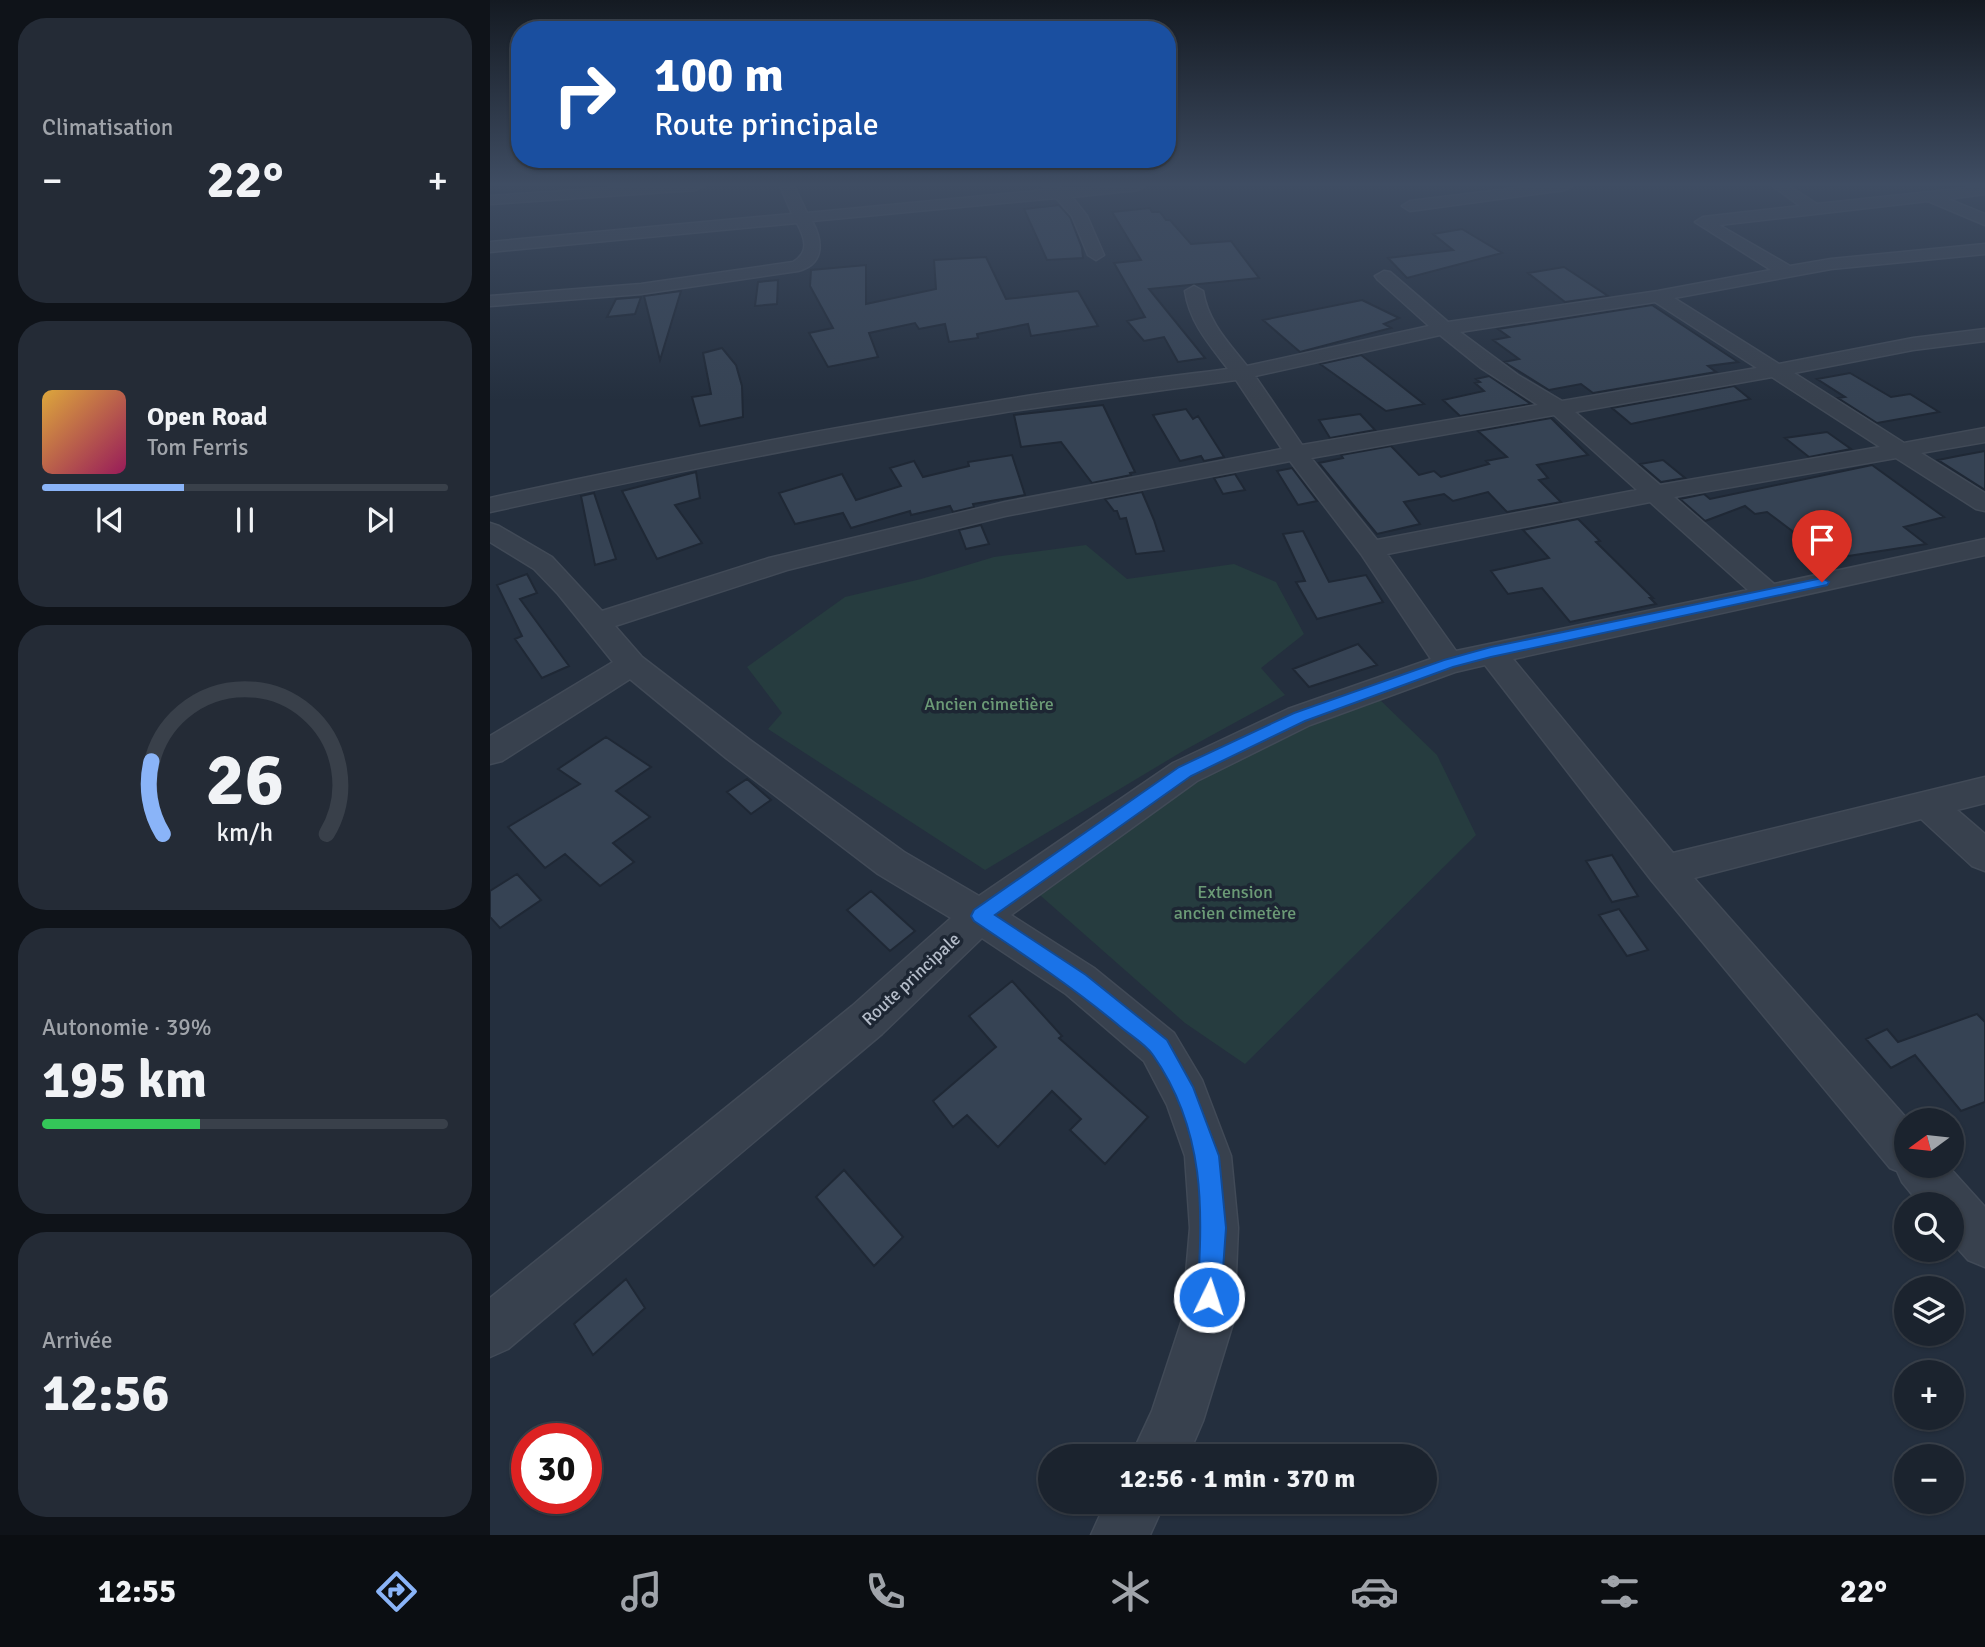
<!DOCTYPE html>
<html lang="fr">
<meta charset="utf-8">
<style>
:root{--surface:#1b232e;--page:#242b36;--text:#f1f3f6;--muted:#a0a4aa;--line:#39404a;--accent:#8ab4f8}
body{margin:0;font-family:Signika,sans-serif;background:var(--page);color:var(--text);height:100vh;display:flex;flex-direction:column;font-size:26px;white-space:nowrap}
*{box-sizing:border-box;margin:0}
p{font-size:23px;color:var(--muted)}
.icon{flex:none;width:38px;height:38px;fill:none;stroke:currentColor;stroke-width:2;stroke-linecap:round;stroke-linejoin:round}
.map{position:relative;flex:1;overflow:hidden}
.details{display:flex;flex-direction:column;gap:18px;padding:18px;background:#0f1319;width:490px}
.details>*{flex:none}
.banner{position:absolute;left:21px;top:21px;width:665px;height:147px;border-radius:28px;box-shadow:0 2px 5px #0004,0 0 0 2px var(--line);background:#1a4fa0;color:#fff;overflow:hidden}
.needle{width:46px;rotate:255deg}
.fabs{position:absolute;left:1404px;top:1108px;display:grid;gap:14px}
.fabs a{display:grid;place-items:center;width:70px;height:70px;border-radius:50%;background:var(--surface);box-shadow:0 2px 5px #0004,0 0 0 2px var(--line);font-size:35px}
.speed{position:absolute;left:21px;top:1423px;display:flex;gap:14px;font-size:35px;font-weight:700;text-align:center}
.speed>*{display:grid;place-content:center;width:91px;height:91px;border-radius:50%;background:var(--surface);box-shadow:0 2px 5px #0004,0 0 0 2px var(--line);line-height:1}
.speed .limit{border:10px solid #d22;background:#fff;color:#111}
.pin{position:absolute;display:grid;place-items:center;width:60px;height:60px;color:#fff;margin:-72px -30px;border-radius:50% 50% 50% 0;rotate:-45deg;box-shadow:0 0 7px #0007}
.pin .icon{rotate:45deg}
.me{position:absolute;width:77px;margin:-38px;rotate:4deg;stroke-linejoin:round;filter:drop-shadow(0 0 5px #0008)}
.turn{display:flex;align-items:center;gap:24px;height:147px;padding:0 28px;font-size:32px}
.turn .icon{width:91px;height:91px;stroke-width:2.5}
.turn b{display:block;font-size:49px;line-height:60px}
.big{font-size:52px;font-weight:700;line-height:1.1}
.details .tile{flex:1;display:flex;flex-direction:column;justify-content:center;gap:10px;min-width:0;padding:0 24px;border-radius:28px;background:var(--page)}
.details .dial{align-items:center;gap:0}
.dial svg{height:182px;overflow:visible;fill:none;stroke:var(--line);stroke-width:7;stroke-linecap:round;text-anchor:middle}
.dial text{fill:var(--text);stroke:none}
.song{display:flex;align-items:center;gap:21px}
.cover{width:84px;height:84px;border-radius:10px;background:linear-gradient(135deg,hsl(40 70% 55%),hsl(330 70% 35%))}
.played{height:7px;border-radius:4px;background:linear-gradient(90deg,var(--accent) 35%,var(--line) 35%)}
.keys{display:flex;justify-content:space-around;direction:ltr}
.heat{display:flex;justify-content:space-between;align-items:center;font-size:38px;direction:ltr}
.charge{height:10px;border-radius:5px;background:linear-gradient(90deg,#34c759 39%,var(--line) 0)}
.trip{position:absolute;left:548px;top:1444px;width:399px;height:70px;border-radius:35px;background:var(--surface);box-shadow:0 2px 5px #0004,0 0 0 2px var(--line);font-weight:700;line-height:70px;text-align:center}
.tabs{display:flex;height:112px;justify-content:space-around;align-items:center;background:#0b0e12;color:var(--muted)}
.tabs .icon{width:49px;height:49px}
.tabs .selected{color:var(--accent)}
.tabs b{font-size:32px;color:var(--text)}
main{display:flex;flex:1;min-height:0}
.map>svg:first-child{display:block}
</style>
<main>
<section class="details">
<div class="tile"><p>Climatisation</p>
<div class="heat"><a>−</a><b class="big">22°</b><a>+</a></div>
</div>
<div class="tile">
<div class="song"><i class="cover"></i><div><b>Open Road</b><p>Tom Ferris</p></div></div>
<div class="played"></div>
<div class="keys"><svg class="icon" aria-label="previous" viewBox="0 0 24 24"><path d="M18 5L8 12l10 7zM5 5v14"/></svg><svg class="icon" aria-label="pause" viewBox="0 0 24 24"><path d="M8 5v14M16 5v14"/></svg><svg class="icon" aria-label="next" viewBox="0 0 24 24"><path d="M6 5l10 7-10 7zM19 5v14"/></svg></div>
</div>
<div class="tile dial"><svg viewBox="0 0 100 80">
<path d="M14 69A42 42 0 1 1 86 69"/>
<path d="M14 69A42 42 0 0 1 9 37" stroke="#8ab4f8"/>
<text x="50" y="56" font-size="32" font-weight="700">26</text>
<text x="50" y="72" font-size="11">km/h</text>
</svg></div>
<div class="tile"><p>Autonomie · 39%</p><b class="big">195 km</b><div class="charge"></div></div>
<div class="tile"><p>Arrivée</p><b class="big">12:56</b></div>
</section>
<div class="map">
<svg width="1495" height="1535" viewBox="0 0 1495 1535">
<rect width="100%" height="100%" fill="#242f3e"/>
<!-- green -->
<path fill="#263c3f" d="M596,545L637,579L744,564L786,582L814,634L771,668L795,695L693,751L495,870L278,729L292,713L257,667L355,597L431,579L504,557Z
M888,698L947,755L986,835L755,1064L695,1023L543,889L765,745Z"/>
<!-- building -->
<path fill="#364354" stroke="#1f2835" stroke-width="2" d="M569,205L580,217L592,248L593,258L557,260L534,209Z
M660,208L662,212H670L676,220H680L701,244L741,241L769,278L659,289L715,358L688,362L674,337L654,341L637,321L655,317L624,263L651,260L622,212Z
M972,229L1012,253L917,278L898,258L963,250L943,234Z
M496,257L516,299L588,291L608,326L541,336L538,324L487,334L488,338L459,342L455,324L429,329L425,323L379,333L388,357L338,367L319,333L343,328L320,286L321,270L376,265V304L446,289L444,260Z
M1074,267L1118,296L1075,302L1038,273Z
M288,280L287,304L265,306L268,282Z
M191,291L170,360L154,296Z
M151,297L145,314L117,317L126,299Z
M872,300L909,318L894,324L901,328L810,352L773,320Z
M1162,305L1248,362L1218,366L1226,372L1103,393L1091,384L1059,390L1014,362L1029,359L1003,340L1019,337L1008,329Z
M232,348L246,365L252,386L253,417L210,426L202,397L221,394L213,353Z
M871,355L901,378L934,404L896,411L830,364Z
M1360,373L1401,397L1420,394L1449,412L1387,423L1348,398L1355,397L1327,379Z
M999,376L1041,404L970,416L953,400L994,391L985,383L990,382L986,379Z
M1244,386L1260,399L1141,424L1122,408Z
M613,405L645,472L640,473L641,475L602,483L571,442L531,447L524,415Z
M696,409L703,419L708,416L734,457L714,461L711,456L690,461L663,415Z
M870,414L885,430L840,438L829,420Z
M1061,418L1098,455L1047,465L1058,478L1049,480L1071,502L1017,512L998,492L963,501L954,494L914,502L930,524L887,534L829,463L853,458L851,455L901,446L929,475L944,471L951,477L999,464L996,461L1017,457L988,431Z
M1337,432L1361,449L1319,457L1295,438Z
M1495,451V490L1448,460L1468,456Z
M522,455L535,495L483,504L484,507L463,512L460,506L421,515L420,511L361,528L353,513L305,524L289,493L352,474L366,500L411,486L400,468L424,461L433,477L479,466L478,462Z
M1173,460L1195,478L1171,482L1150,464Z
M1382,465L1454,517L1414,527L1436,544L1339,559L1277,512L1265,514L1255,506L1215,521L1190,499L1214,494L1220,499Z
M802,468L827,501L808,505L787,471Z
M206,472L210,498L185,505L212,543L167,559L132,491Z
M745,474L755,490L733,494L724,478Z
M652,492L664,520L674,551L646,554L636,518L630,519L627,511H624L615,499Z
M104,493L126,559L105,565L91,496Z
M1088,519L1110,541L1106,542L1163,598H1160L1166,604L1080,622L1052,588L1018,594L1001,571L1059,558L1033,530Z
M491,525L499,544L476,549L469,530Z
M813,531L839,582L876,575L893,602L827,619L806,582L815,581L793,534Z
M37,574L47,593L30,599L79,666L52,678L25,639L32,636L7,585Z
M868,644L887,665L819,687L803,669Z
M116,737L161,767L126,791L160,817L123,843L144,862L110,886L75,854L55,868L18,827L90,784L68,769Z
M257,779L281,800L261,814L237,792Z
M1122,855L1148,896L1122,902L1096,861Z
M27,874L51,900L10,928L0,917V891Z
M381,891L425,931L400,951L357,910Z
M1129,909L1158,950L1137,956L1109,915Z
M522,981L572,1036L569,1038L658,1117L615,1164L580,1130L591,1119L562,1091L508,1147L477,1115L463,1127L443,1101L506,1047L479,1016Z
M1487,1014L1495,1022V1102L1471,1111L1425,1055L1401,1068L1376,1039L1397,1029L1408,1042Z
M354,1170L413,1237L384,1266L326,1197Z
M136,1279L155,1308L103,1355L84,1324Z"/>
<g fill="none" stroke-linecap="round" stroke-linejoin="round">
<!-- minor casing -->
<g stroke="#414a57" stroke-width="3">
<path id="minor" d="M146,186H213L206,190L0,204V196Z
M290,186H304L317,213L556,190L553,186H569L573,189L655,186L648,190L582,197L597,216L614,255L606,260L598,255L582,216L566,198L322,221C333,241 335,264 308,271L151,294L0,306V296L151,284L303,262C320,252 315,238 307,223L0,252V242L302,214Z
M1043,186H1082L1075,190L920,211L912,206L920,201Z
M1283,186H1299L1327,204L1495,186V194L1458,199L1495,214V225L1438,201L1229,225L1300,266L1341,259L1495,244V254L1341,269L1184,298L1289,364L1423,338L1495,329V341L1423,350L1304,373L1414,443L1495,428V442L1431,453L1495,493V511L1486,509L1406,458L1184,497L1284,584L1495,539V555L1023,659L1183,853L1495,777V803L1467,810L1495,834V871L1482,866L1431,819L1204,878L1418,1120H1416V1166H1458L1495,1207V1267L1478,1260L1461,1241V1204H1430L1412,1182L1407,1171L1400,1168L1162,881L995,665L965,672L820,725L707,781L521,915L604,968L684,1033L712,1080L741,1156L748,1228L744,1320L713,1421L698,1456H641L662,1411L692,1320L700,1228L695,1156L677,1105L654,1061L576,994L492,938L392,1034L18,1349L0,1357V1298L362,1006L461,918L388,874L236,758L140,679L12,761L0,764V736L123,662L68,594L44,569L0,542V523L9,526L62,557L112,611L279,558L515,502L792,449L746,380C668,391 589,401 510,413C339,440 169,475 0,512V498C168,461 337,428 506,401C583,388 661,379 738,369C719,344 700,323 695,291L704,286L713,291C718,322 738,342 757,366L939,326L888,280L885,276L894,271L900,272L958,322L1168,291L1281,270L1205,222L1213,217L1310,206ZM1165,302L1267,368L1072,401L1028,375L970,332ZM950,335L991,368L1048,405L812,445L765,376ZM1282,377L1390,447L1170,485L1085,412ZM1064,415L1147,490L887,540L821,458ZM800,461L871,554L941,659L798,709L683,763L489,896L414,852L260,740L152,657L125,626L297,570L515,516ZM1160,502L1258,590L966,651L897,554Z
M616,1502H675L660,1535H601Z"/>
</g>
<!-- minor -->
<use href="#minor" fill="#38414e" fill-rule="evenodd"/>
</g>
<!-- sky -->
<linearGradient id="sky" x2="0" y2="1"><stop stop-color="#141a22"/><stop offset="0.46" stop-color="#3f4d63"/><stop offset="1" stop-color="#3f4d63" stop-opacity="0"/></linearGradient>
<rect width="1495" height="401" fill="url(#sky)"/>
<!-- route -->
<path fill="#1a73e8" stroke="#114b97" stroke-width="2" d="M1332,578L1339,582L1337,585L1001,657L963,667L815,721L701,776L505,915L596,975L677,1040L703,1087L729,1156L736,1228L731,1297L728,1305L719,1309L711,1305L707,1297C714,1212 715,1129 663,1055C655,1043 638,1034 627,1024C581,986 533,954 484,921L481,916L484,910L689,767L804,713L954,660L1001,647Z"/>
<g text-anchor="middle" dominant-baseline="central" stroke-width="7" stroke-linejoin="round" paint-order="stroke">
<!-- park labels -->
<g font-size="18" fill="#6b9a76" stroke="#1d2633">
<text x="499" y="704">Ancien cimetière</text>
<text x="745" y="892">Extension<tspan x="745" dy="21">ancien cimetère</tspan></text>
</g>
<!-- street labels -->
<g font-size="18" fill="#b4bcc9" stroke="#1d2633">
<text transform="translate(421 979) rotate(-43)">Route principale</text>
</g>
</g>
</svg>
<div class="fabs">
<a><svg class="needle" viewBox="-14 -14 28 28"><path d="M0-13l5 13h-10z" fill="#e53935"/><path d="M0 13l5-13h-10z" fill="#a0a4aa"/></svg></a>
<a><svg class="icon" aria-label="search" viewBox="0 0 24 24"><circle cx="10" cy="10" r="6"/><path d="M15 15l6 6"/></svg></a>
<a><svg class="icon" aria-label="layers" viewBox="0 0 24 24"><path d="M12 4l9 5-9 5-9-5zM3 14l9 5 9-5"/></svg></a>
<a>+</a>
<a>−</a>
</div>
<div class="speed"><div class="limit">30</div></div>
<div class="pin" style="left:1332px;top:582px;background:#d93025"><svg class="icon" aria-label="arrive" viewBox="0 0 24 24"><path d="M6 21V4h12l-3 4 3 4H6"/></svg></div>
<svg class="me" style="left:719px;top:1297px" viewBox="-20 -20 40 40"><circle r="17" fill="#1a73e8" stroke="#fff" stroke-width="3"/><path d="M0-11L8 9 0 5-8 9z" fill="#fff"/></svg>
<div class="trip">12:56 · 1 min · 370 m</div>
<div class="banner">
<div class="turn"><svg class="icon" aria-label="right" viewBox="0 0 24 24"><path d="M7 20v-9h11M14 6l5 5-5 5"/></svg><div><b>100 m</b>Route principale</div></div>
</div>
</div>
</main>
<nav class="tabs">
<b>12:55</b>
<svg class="icon selected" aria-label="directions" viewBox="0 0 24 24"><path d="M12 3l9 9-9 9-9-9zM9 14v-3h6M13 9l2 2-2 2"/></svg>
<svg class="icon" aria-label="music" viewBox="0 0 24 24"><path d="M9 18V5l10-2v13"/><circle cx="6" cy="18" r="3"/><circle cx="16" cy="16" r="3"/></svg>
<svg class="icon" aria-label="phone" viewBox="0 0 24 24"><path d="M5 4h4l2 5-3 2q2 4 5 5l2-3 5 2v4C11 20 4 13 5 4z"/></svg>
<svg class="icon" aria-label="climate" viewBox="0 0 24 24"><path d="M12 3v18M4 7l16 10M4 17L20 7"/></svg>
<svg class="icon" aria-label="car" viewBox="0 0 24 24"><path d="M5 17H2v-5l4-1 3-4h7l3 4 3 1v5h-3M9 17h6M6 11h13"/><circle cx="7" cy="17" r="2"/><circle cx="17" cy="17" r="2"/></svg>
<svg class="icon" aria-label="filters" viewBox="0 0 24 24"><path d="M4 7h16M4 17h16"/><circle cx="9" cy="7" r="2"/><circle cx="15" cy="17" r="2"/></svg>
<b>22°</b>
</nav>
